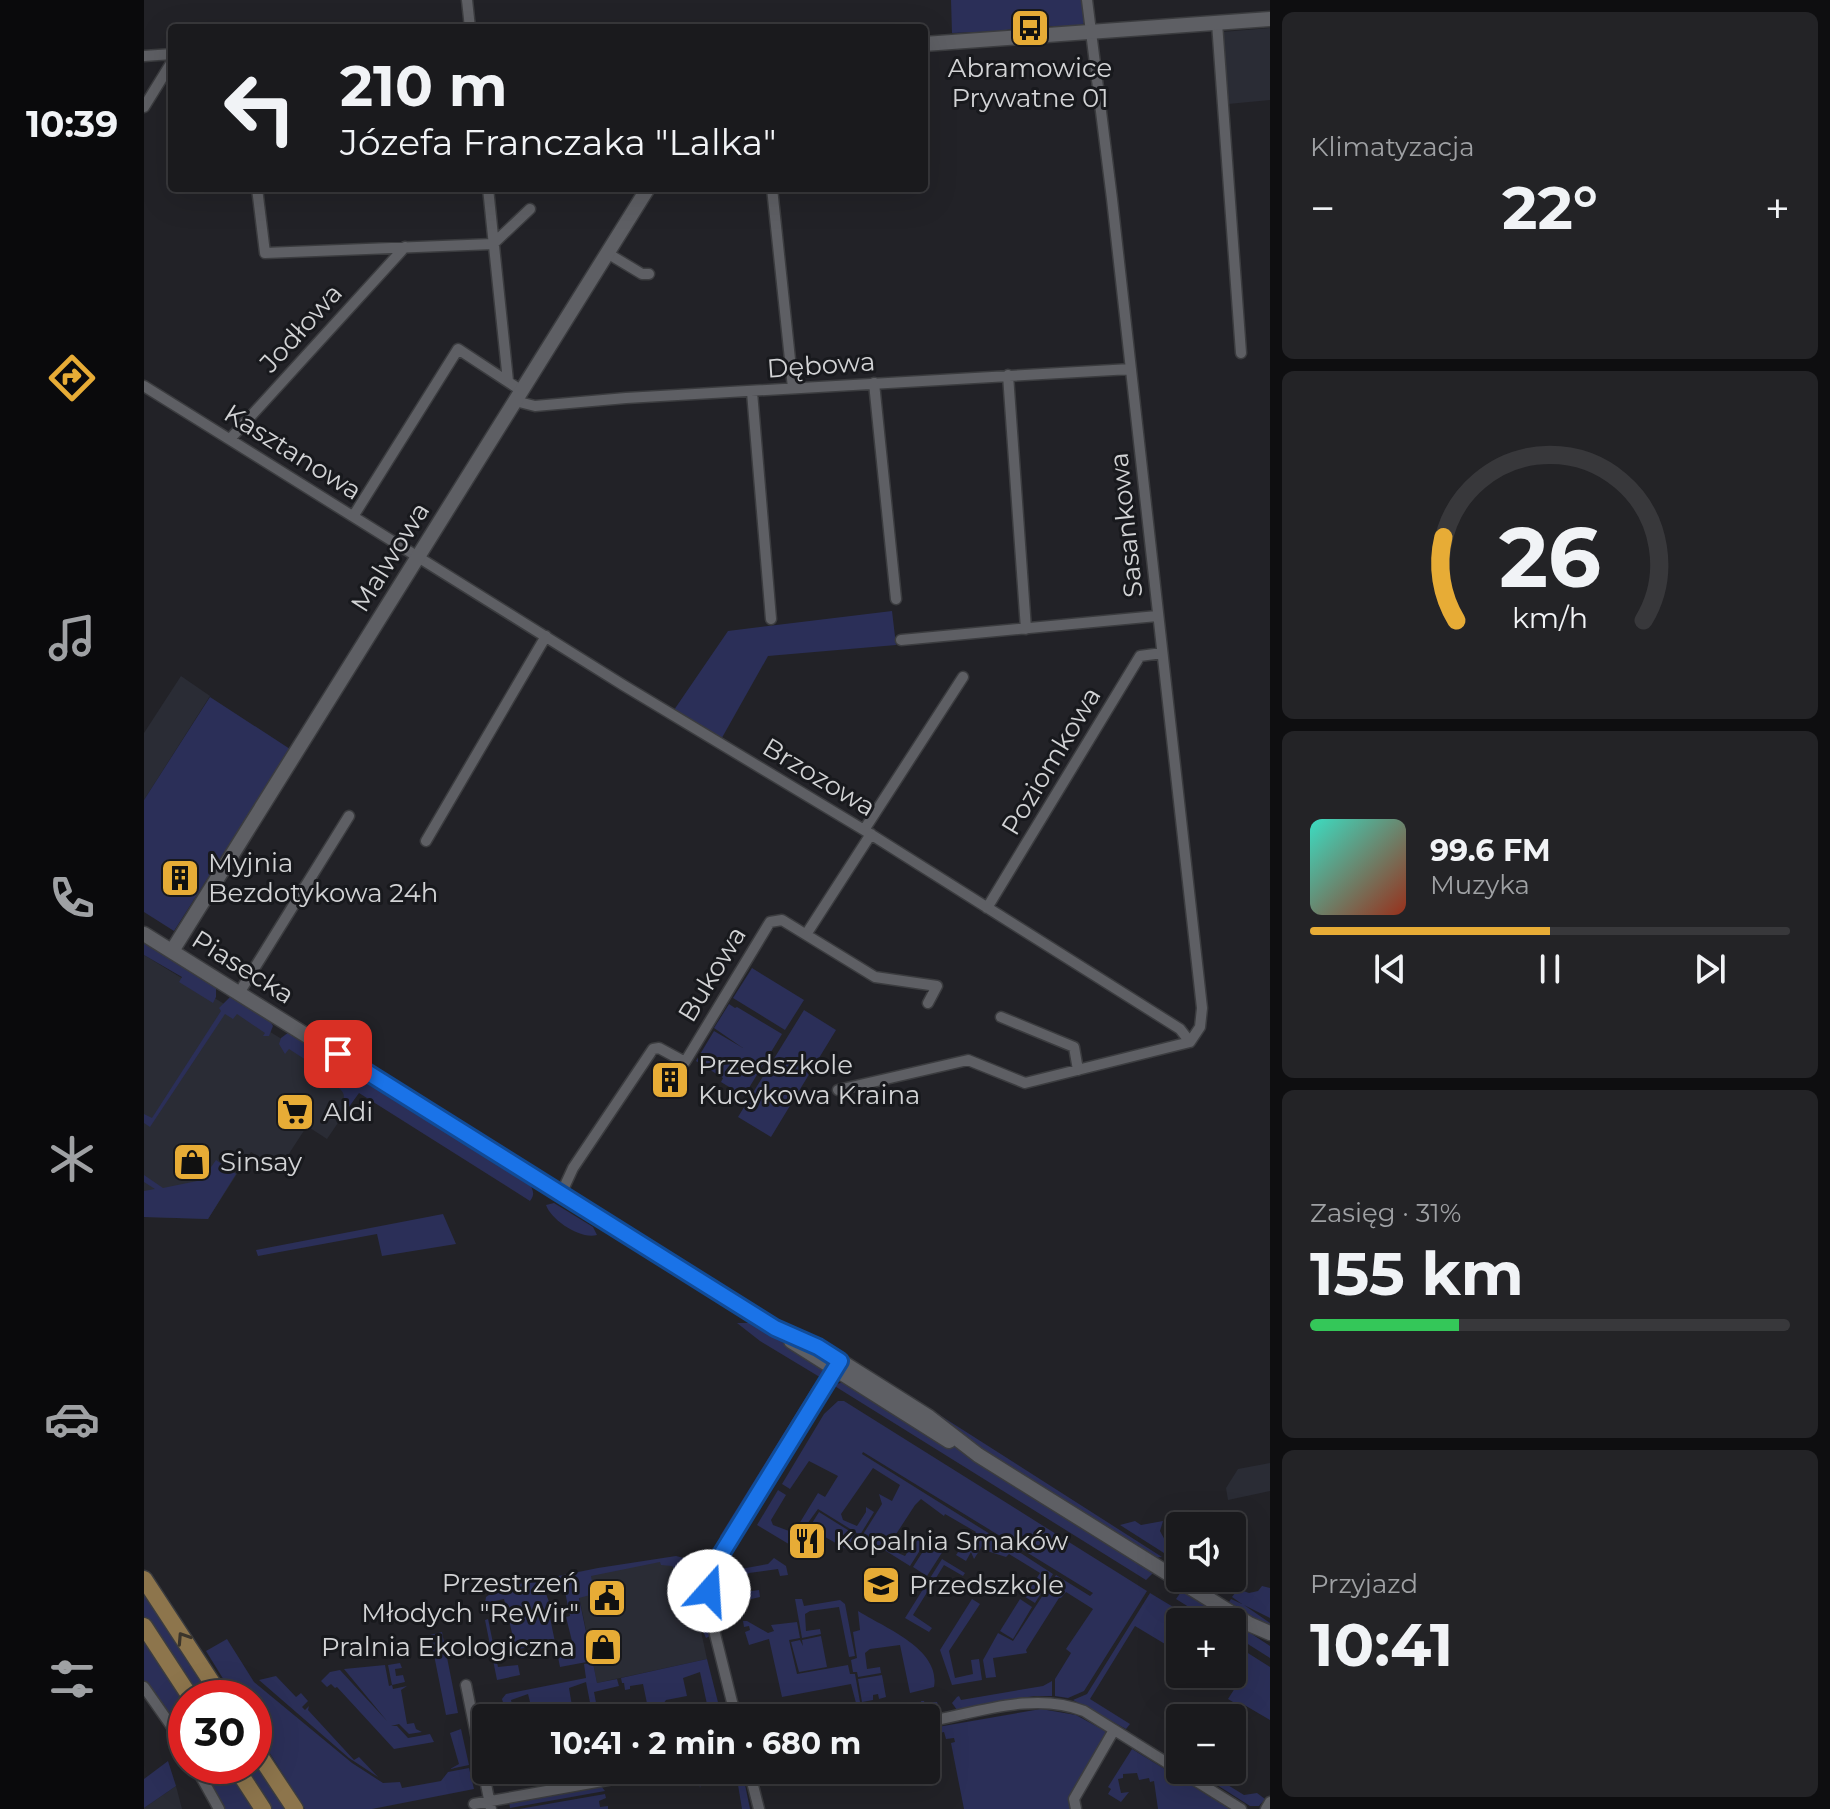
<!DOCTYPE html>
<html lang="pl">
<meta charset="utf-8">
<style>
:root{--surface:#1a1a1d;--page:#232326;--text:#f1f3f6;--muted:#9fa1a4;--line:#38383b;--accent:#e7ac36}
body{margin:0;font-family:Montserrat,sans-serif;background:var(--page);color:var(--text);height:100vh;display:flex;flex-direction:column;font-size:30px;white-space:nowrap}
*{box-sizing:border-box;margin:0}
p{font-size:26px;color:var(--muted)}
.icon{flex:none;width:44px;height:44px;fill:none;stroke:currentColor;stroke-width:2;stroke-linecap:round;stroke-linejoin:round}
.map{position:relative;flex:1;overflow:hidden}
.sheet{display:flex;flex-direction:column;gap:12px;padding:12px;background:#0e0e10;width:560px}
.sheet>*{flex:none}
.guide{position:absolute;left:24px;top:24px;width:760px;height:168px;border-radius:8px;box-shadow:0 8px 32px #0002,0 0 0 2px var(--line);background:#1a1a1d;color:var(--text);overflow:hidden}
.fabs{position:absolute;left:1022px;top:1512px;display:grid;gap:16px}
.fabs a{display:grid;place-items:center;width:80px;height:80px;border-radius:8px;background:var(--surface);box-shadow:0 8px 32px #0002,0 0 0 2px var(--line);font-size:40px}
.speed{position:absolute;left:24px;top:1680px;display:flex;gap:16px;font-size:40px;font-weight:700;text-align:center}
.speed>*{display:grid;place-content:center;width:104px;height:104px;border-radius:50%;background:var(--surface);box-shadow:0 8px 32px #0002,0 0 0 2px var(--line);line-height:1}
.speed .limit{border:12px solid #d22;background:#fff;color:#111}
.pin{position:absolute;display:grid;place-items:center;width:68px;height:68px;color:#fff;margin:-34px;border-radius:16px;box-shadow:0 4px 12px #0006}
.me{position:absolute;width:88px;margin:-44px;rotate:19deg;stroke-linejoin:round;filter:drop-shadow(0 0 6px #0008)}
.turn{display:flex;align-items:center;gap:28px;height:168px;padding:0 40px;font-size:36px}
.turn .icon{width:104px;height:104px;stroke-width:2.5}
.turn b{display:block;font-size:56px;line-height:68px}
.big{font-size:60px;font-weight:700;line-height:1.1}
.sheet .card{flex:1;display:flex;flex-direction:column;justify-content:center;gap:12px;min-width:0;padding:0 28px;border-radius:12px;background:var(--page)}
.sheet .dial{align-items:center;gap:0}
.dial svg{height:208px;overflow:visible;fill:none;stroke:var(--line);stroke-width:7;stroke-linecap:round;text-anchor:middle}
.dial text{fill:var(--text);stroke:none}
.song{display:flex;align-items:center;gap:24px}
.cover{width:96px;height:96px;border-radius:12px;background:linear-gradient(135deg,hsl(170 70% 55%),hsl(10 70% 35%))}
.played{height:8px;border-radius:4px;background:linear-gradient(90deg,var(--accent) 50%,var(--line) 50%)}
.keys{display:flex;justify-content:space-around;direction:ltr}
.heat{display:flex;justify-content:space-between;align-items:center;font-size:44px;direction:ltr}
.charge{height:12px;border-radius:6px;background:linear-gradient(90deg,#34c759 31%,var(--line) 0)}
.trip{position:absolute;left:328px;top:1704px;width:468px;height:80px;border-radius:8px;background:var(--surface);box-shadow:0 8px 32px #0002,0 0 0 2px var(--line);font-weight:700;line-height:80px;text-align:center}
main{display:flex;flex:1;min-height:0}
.dock{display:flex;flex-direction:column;width:144px;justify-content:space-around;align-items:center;background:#0a0a0c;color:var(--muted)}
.dock .icon{width:56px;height:56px}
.dock .on{color:var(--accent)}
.dock b{font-size:36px;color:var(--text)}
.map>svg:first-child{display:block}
</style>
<main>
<nav class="dock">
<b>10:39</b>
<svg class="icon on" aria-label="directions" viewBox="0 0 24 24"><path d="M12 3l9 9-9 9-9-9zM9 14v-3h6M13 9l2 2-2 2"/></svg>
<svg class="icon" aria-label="music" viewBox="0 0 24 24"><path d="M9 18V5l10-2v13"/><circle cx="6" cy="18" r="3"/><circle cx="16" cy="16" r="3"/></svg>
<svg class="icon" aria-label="phone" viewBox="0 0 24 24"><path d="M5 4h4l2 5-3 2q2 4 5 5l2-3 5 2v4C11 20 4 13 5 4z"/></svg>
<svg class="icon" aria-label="climate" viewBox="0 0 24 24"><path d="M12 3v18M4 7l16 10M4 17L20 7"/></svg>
<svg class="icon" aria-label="car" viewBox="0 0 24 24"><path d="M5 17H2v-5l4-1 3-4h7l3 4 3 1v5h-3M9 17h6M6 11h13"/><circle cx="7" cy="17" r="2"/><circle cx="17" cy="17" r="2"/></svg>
<svg class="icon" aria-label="filters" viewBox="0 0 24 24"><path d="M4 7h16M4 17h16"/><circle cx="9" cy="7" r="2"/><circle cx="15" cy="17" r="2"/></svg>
</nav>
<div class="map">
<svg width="1126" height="1809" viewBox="0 0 1126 1809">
<rect width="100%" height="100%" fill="#222227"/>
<!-- built -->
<path fill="#2a2c35" d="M1126,28V100L1084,104L1078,32Z
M37,676L66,696L0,800V733Z
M0,955L159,1052L215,1092L183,1139L163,1126L135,1169L107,1152L64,1219L0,1217Z
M1126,1463V1491L1084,1500L1082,1488L1094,1469Z
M541,1557L563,1659L453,1683L431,1577Z
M32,1786L38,1809H0V1808Z"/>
<!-- green -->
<path fill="#2b2f58" d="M807,0H939L941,23L932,27L883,25L858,31L808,33Z
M748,611L752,645L624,656L575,743L530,710L584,631Z
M66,697L146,749L30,931L0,912V800Z
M0,941L72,986V997L69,1003L35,982L38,977L0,955Z
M608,968L660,1000L641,1030L589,998Z
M86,997H90L126,1021L129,1026L125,1036H119L121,1033L93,1014L89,1019L81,1014L6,1127L0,1123V1114L8,1118L77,1011L75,1008Z
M585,1004L591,1008L593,1007L638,1034L600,1096L577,1082L579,1078L552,1061L570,1031L599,1048L570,1028Z
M660,1010L692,1030L627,1137L594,1117Z
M145,1032L387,1182C386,1189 393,1192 386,1201L215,1093L202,1111L197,1107C201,1099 202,1092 193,1087L196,1082L145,1049L141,1054L135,1044L137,1038Z
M72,1160L92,1174L64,1219L0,1217V1191L11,1189L0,1182V1175L19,1188L58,1180Z
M410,1203L449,1227L453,1235C437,1240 407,1220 402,1205Z
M299,1214L312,1244L238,1256L233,1234L114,1256L112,1250Z
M593,1323H611L678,1368L679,1379L616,1341Z
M703,1356L1018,1557L1009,1558L829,1445L702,1359Z
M700,1382L830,1458L1011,1571L1002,1580L689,1385Z
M669,1386L674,1387L580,1540L576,1536Z
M694,1401H700L1003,1591L940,1691L924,1698L911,1696V1679L927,1653L922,1649L949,1609L922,1592L917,1598H915L882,1650L883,1653L849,1658L852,1677L842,1678L839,1660L854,1633L869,1641L912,1575L946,1596L949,1593L719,1452L718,1454L846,1534L830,1559L827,1552L822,1561L812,1555L818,1546L828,1551L836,1538L830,1535L832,1532L801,1514L800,1516L777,1499L771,1505L745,1545L747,1550L761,1556L770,1542L768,1540L770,1537L780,1544L766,1566L718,1536L738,1504L735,1494L748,1501L756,1485L729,1468L697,1514L699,1520L713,1526L722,1512V1507L730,1512L716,1535L674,1509L658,1531L655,1524L674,1493L681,1497L694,1476L665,1461L646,1489L638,1484L680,1414Z
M634,1490L642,1495L627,1520L629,1525L645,1531L650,1523L657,1532L648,1546L613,1525Z
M675,1512L715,1537L706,1551L665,1528Z
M991,1521L997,1525L1019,1521L1016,1531L1024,1546L1020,1553L976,1525Z
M849,1535L909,1574L891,1603L878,1595L875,1582L886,1589L896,1573L865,1554L862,1557L840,1550Z
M785,1542L799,1551L783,1576L769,1567Z
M532,1556L559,1563L552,1597L554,1625H551L541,1580H535L534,1573L528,1566L517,1565L516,1562L447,1576L450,1594L435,1598L448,1661L416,1667L414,1657L431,1653L422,1617L426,1616L420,1587L401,1591L407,1607L404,1608L411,1642L399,1645L398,1643L372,1650L360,1599L341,1603L342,1597L355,1588L454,1568Z
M630,1558L642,1566L644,1575L636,1576L634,1569L605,1573L600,1576L601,1592L615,1590L616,1597L578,1606L586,1571L624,1564Z
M798,1559L821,1573L819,1576L800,1565L769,1615L788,1628L785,1632L761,1618Z
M561,1564L565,1573L561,1607L566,1636L562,1638C551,1615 554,1587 561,1564Z
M1118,1586L1126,1588V1618L1100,1605L1126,1623V1627L1086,1605L1085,1602L1087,1599L1098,1604L1088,1597L1094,1589L1105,1593L1114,1591Z
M0,1589L72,1698H52L0,1618Z
M1039,1589L1126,1646V1658L1088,1634V1622H1069L1032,1599Z
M1006,1593L1054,1622H1036V1653L991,1626L946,1699L986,1724L982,1729L929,1700L943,1694Z
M651,1599H658L660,1606L696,1600L701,1604L711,1656L705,1657L695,1607L666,1611L661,1614L662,1631L676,1629L677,1634L658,1638Z
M828,1599L836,1604L805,1651L811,1678L829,1674L827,1660L835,1659L838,1680L808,1685L796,1650Z
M876,1599L888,1607L869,1639L856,1631Z
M714,1611C741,1628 797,1649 790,1687L766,1693L756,1645L726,1649L721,1653L723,1669L736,1667L737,1673L714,1677L713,1672H709L707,1660L713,1658L709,1632L716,1630Z
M344,1619L354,1667L374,1665L376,1675L353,1680L341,1620Z
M599,1621H603L624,1633L630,1631L627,1625L653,1622L656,1638L645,1640L653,1674L704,1665L706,1674H711L716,1702L712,1703L707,1684L638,1697L625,1639L605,1645L601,1632L606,1630L605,1626L600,1627Z
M298,1632L314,1713L302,1715L286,1635Z
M0,1635L42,1699V1744L0,1683Z
M677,1636L683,1667L655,1672L647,1642L656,1640L659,1646L658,1640Z
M83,1639L110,1682L208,1763L239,1783L256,1782L258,1788L297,1781L304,1772L325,1768L330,1789L228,1809H161L110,1728V1698H91L62,1651Z
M1088,1643L1126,1667V1720L1097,1703L1094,1705L1084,1699L1091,1688L1069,1674H1088Z
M563,1659L578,1718H566L556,1672L539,1678L543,1696L522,1700L509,1718H506L499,1684L486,1686V1689L481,1690L480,1683H478L477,1678Z
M256,1663L258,1668L251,1669L252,1676L259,1675L261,1682L248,1685L249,1689L263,1686L257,1690L263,1724L270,1723L272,1729L278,1732L265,1734L255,1724L247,1726H253L264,1738L286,1734L290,1742L250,1749L193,1687L191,1688L187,1684L183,1687L177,1681L186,1672L196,1670L243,1721L200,1669L241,1665L245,1686L248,1685L244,1665Z
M449,1663L453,1683L473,1679L475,1686L450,1692L455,1718H449L442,1682L425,1688L428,1706L406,1711L402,1718H390L384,1694L367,1700L370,1715L363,1716L358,1699L362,1694L442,1678L440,1664Z
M738,1675L742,1697L735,1699L734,1694L729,1695V1700L718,1702L714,1679Z
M132,1676L152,1697L157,1693L164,1701L158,1707L161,1710L165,1706L164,1710L210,1760L215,1757L234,1777L205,1758L115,1680Z
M908,1681V1696H890L813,1710L808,1703L813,1697L815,1696L817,1700L899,1686Z
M777,1701H780L782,1708L788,1707V1702H793L796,1710L794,1714L770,1718H720L778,1708Z
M897,1709L932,1715L961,1731V1738L925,1798L926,1809H820L807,1743L811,1742L810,1738L802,1739L800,1732L782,1736V1729Z
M317,1729L325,1765L306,1769L315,1764L306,1733Z
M988,1749L1086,1809H1014L1010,1781L1006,1782L1005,1778L995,1780L993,1773L979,1774V1778L974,1779L977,1793L985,1792L977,1802L964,1794L967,1789L964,1787Z
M110,1755L145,1809H124L96,1766H110Z
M24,1761L32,1786L0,1808V1779Z
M53,1766H82L109,1809H79Z
M353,1770H375L377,1775L415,1770H449L359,1785L355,1783Z
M598,1770L606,1809H598L594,1785L584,1780L583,1775L558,1780L556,1788L553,1771Z
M1071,1775H1075L1074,1779L1100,1795L1113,1793L1121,1799L1115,1806H1106L1070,1783Z
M457,1786L461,1791L366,1808L365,1802Z
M461,1794L462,1798L455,1801L456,1807L464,1806V1809H375Z"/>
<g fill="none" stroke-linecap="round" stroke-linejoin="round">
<!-- street casing -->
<g stroke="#3b3c3f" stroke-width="13">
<path id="street" d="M323,0L326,28
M943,0L968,199L1058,1008L1056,1027L1046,1042
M1073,23L1097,353
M0,56L28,54
M0,107L26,65
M113,188L121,253L349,244L386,209
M344,188L364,381
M628,188L649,388
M463,253L498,274H505
M864,375L882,629
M730,383L752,599
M0,386L479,685L720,830L1036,1029L1046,1042
M608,392L627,619
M371,401L391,406L482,398L987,369
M86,439L261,247
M210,515L314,349L378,391
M757,640L1013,616
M720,830L819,677
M282,841L402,636
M843,908L996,656L1018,653
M663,933L727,834
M95,993L205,816
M857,1017L930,1047L934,1070
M694,1090L824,1060L881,1083L1046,1042
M417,1194L429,1168L509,1049L515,1048L541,1062L626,922L638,920L731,977L793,986L784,1003
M322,1685L347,1809
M0,1687L42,1747
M592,1718L566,1614C564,1594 566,1575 576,1556L693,1366
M782,1722C832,1713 890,1691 940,1711L1097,1809
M51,1766L75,1809
M605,1770L615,1809
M330,1804L520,1770
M932,1809L930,1799L970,1730
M1122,1809L1126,1802"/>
</g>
<!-- secondary casing -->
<g stroke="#3b3c3f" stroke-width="17">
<path id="secondary" d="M780,44L1126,19
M0,934L631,1328L674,1347L785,1417L834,1455L1105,1624L1126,1633
M28,951L504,188
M647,1341L805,1441"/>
</g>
<!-- primary casing -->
<g stroke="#3b3c3f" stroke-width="19">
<path id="primary" d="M0,1579L78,1698
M0,1626L47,1698
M110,1747L151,1809
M91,1766L119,1809"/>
</g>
<!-- street -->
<use href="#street" stroke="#5e5f64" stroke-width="10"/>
<!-- secondary -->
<use href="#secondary" stroke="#5e5f64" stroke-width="14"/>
<!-- primary -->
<use href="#primary" stroke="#8d754c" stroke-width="16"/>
</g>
<!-- one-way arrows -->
<defs><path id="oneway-chevron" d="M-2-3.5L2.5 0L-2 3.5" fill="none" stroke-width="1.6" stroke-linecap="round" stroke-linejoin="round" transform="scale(2)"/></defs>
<use stroke="#3b352b" href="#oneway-chevron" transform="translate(39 1638) rotate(-123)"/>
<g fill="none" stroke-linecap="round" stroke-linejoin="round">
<!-- route casing -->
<g stroke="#114b97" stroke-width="20">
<path id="route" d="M194,1054L631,1328L674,1347L696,1361L576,1556L565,1591"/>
</g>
<!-- route -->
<use href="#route" stroke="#1a73e8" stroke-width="14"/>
</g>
<!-- icons -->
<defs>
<g id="bus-square" transform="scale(2)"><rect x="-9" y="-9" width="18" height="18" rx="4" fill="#e7ac36" stroke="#18191d"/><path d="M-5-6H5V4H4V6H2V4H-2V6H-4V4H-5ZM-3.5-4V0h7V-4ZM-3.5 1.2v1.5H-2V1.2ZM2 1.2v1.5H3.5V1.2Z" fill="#111"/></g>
<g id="building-square" transform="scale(2)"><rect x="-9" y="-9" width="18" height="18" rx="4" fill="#e7ac36" stroke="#18191d"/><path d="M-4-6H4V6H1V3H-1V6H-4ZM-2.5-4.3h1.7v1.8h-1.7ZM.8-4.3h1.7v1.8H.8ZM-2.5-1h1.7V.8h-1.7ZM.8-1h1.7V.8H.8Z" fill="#111"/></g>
<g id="supermarket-square" transform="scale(2)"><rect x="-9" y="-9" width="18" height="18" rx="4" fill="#e7ac36" stroke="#18191d"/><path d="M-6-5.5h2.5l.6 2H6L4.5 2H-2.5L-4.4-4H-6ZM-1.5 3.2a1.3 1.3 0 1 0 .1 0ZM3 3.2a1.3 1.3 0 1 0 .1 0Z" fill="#111"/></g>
<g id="shop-square" transform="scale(2)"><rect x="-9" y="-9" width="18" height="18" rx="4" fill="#e7ac36" stroke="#18191d"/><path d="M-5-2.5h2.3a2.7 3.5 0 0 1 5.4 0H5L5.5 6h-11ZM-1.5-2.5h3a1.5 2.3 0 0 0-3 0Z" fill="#111"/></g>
<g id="restaurant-square" transform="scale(2)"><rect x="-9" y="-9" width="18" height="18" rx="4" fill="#e7ac36" stroke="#18191d"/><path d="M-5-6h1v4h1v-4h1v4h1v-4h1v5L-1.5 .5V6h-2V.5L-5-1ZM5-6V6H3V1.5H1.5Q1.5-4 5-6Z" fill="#111"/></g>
<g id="school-square" transform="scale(2)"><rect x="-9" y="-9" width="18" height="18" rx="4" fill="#e7ac36" stroke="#18191d"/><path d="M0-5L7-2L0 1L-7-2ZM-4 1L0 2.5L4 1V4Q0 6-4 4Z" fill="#111"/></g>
<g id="civic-square" transform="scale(2)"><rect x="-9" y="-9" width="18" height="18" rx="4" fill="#e7ac36" stroke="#18191d"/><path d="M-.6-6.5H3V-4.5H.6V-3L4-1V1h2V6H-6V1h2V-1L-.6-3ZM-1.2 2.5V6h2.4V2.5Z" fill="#111"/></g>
</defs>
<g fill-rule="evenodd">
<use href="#bus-square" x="886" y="28"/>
<use href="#building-square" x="36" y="878"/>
<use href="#building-square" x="526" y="1080"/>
<use href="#supermarket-square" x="151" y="1112"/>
<use href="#shop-square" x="48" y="1162"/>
<use href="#restaurant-square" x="663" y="1541"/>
<use href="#school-square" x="737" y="1585"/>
<use href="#civic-square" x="463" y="1598"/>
<use href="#shop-square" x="459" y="1647"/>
</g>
<g text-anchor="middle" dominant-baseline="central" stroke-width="6" stroke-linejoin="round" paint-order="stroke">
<!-- poi labels -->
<g font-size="26" fill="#d2d3d5" stroke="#18191d" text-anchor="start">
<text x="886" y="68" text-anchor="middle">Abramowice<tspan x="886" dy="30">Prywatne 01</tspan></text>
<text x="64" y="863">Myjnia<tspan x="64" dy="30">Bezdotykowa 24h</tspan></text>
<text x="554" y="1065">Przedszkole<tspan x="554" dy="30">Kucykowa Kraina</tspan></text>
<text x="179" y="1112">Aldi</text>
<text x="76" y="1162">Sinsay</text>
<text x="691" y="1541">Kopalnia Smaków</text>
<text x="435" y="1583" text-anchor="end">Przestrzeń<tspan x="435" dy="30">Młodych "ReWir"</tspan></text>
<text x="765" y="1585">Przedszkole</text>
<text x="431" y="1647" text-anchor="end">Pralnia Ekologiczna</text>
</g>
<!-- street labels -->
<g font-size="26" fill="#d2d3d5" stroke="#18191d">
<text transform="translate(157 328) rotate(-48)">Jodłowa</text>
<text transform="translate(677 365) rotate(-4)">Dębowa</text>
<text transform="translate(149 452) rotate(32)">Kasztanowa</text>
<text transform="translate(982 525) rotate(-96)">Sasankowa</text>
<text transform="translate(246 557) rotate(-58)">Malwowa</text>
<text transform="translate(907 761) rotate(-59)">Poziomkowa</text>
<text transform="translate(675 777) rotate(31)">Brzozowa</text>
<text transform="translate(99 967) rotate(32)">Piasecka</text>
<text transform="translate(568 974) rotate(-59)">Bukowa</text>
</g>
</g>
</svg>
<div class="fabs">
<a><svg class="icon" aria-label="sound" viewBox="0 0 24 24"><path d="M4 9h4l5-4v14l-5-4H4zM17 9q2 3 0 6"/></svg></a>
<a>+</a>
<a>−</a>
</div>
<div class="speed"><div class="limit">30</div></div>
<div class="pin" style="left:194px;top:1054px;background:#d93025"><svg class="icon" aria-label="arrive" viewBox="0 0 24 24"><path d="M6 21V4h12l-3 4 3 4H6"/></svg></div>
<svg class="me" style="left:565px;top:1591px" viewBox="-20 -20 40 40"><circle r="19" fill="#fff"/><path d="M0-13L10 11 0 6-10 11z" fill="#1a73e8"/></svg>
<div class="trip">10:41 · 2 min · 680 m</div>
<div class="guide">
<div class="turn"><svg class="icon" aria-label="left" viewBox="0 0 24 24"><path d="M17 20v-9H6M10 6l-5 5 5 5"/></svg><div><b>210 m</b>Józefa Franczaka &quot;Lalka&quot;</div></div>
</div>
</div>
<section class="sheet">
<div class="card"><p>Klimatyzacja</p>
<div class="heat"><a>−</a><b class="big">22°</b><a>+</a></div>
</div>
<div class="card dial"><svg viewBox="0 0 100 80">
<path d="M14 69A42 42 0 1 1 86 69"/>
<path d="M14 69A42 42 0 0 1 9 37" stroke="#e7ac36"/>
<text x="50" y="56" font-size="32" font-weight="700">26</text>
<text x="50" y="72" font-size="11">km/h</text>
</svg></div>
<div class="card">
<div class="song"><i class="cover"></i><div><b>99.6 FM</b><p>Muzyka</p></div></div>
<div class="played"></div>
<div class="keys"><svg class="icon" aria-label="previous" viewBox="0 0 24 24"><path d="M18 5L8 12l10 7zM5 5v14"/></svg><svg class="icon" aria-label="pause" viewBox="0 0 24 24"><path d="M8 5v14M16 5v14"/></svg><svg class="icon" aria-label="next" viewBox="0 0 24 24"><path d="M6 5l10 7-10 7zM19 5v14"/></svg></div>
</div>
<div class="card"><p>Zasięg · 31%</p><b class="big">155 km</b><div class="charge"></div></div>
<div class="card"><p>Przyjazd</p><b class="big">10:41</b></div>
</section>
</main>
